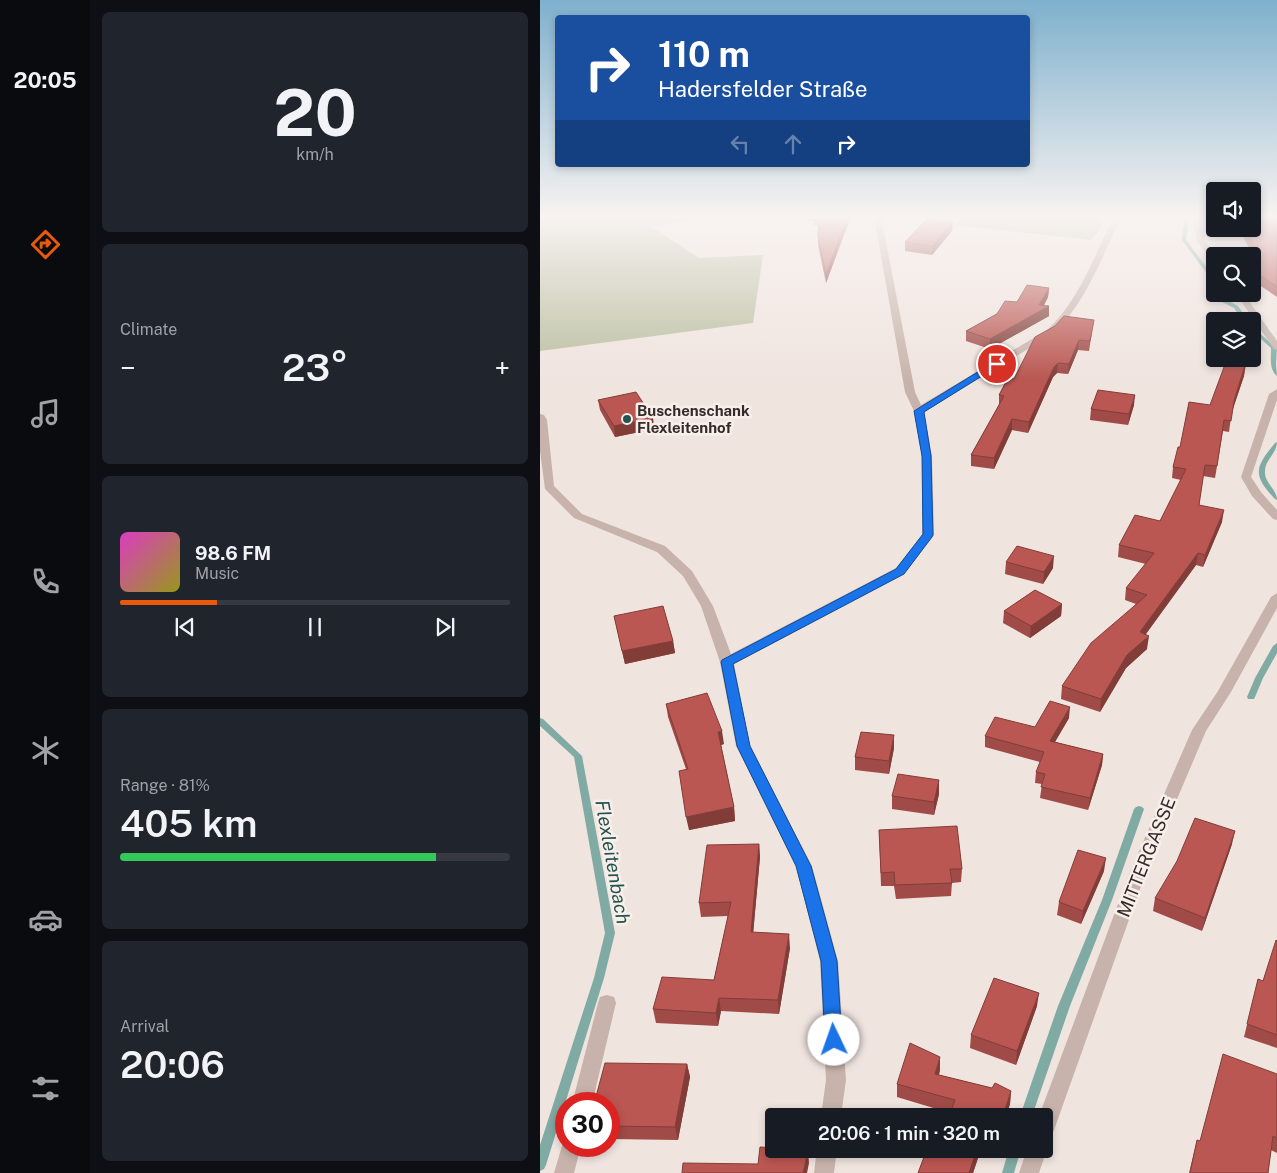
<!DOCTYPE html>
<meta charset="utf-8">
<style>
:root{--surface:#171b24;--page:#20242c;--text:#f1f3f6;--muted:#9ea1a6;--line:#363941;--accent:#ea580c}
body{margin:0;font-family:"Public Sans",sans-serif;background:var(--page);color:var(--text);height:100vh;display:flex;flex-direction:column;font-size:19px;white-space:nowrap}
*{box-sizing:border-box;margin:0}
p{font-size:16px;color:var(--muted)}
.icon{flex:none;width:28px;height:28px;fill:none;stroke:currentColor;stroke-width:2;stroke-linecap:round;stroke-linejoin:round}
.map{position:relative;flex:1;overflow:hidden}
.details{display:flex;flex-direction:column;gap:12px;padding:12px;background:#0d0f14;width:450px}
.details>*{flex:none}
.top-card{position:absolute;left:15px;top:15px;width:475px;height:152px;border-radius:5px;box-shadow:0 2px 8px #0003;background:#1a4fa0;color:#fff;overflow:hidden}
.fabs{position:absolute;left:666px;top:182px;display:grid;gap:10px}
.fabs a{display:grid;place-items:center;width:55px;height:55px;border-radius:5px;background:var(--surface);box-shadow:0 2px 8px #0003;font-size:25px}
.speed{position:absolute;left:15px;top:1092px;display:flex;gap:10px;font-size:25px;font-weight:700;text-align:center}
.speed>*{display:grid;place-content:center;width:65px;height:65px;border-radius:50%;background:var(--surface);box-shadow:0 2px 8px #0003;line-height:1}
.speed .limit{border:8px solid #d22;background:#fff;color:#111}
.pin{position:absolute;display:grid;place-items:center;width:42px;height:42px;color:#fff;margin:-21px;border:2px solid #fff;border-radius:50%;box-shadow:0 1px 5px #0007}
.me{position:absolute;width:55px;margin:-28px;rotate:357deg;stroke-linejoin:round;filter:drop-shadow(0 0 4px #0008)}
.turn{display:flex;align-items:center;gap:18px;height:105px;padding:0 20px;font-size:22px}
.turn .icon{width:65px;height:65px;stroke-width:2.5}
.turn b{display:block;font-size:35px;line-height:42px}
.lanes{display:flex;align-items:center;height:48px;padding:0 20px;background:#0003;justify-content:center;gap:25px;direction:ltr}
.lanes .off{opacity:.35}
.big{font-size:38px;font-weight:600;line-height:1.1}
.details .card{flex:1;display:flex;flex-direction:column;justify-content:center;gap:8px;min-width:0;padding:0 18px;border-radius:8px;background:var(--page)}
.details .dial{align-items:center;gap:0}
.dial b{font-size:65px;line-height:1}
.song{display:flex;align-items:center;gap:15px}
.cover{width:60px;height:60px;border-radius:8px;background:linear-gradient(135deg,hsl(310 70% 55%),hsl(60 70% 35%))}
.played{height:5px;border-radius:2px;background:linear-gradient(90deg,var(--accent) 25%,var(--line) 25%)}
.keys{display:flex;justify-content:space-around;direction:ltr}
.heat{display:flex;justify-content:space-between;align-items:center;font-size:28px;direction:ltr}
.charge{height:8px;border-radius:4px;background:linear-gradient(90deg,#34c759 81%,var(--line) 0)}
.trip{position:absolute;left:225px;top:1108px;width:288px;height:50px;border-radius:5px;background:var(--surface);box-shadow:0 2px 8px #0003;font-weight:600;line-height:50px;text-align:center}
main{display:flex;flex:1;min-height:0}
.menu{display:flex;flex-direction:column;width:90px;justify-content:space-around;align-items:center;background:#090b0e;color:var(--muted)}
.menu .icon{width:35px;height:35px}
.menu .selected{color:var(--accent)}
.menu b{font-size:22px;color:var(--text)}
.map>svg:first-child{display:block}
</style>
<main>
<nav class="menu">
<b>20:05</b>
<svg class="icon selected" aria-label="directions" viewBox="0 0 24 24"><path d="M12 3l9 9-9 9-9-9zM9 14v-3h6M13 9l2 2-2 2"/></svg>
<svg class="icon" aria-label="music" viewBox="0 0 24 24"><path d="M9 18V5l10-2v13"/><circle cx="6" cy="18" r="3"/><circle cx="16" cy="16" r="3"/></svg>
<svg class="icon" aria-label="phone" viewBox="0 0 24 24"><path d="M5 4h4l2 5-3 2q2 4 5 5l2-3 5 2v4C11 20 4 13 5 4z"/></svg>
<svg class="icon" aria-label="climate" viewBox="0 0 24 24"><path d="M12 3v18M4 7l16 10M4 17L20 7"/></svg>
<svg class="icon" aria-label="car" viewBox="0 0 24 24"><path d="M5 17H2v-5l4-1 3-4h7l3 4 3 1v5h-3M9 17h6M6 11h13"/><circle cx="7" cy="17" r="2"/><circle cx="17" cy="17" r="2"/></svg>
<svg class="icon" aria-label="filters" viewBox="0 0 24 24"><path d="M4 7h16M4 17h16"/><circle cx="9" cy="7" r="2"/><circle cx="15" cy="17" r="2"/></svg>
</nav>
<section class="details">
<div class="card dial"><b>20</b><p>km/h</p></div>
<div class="card"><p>Climate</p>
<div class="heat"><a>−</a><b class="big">23°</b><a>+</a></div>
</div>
<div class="card">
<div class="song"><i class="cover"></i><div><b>98.6 FM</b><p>Music</p></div></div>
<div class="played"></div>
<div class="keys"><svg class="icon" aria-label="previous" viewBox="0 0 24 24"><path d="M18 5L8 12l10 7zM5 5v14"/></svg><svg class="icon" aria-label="pause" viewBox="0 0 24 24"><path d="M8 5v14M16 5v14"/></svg><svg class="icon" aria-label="next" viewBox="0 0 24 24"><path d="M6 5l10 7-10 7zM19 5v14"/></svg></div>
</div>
<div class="card"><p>Range · 81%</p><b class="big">405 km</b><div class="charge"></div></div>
<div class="card"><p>Arrival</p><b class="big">20:06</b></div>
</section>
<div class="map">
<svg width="737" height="1173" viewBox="0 0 737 1173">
<rect width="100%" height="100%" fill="#f0e4df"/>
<!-- green -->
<path fill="#babea0" d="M0,216H190L110,226L159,258L223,255L213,323L0,351Z
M422,216H563L560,229L551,240L414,225Z"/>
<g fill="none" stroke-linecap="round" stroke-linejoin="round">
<!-- stream -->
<path fill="#80aba4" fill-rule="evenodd" d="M645,216H649L646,240L675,278V282H673L642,240Z
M681,294H685V299L698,306L706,317L705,318H701L694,308L680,301Z
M712,327L737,348L736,364L737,376C729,369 731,358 731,348L712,331Z
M737,442C737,453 725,460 725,471C724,483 737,489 737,500L735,499C712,475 715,467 735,443Z
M737,643V653L723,678L715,697L714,699H708L707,697L715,678L733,646Z
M0,718L3,719L42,756L75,933L64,978L6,1165L4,1169L0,1171V1145L54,978L65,933L34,757L0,726Z
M599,806L602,807L604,809L572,900L530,1006L492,1116H480L518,1006L562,900L594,809L596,807Z
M469,1149H481L474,1173H462Z"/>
<!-- minor -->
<path fill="#c7b3ab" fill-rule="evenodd" d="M334,216H341L375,392L381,405L507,330C539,301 555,254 574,216H582C562,256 546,303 513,334L384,412L392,456L394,535L392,537L364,574L194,664L210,746L272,866L298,961L306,1080L301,1116H281L286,1080L280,961L256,866L196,746L180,662L161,606L143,576L117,552L34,518L5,489L0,451V414L4,415L7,420L14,486L42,514L125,546L152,571L173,606L191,654L356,568L382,535V456L374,411L365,392Z
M652,216H659L665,241L676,256L675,262H672L657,241Z
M696,294H704L737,341V350L734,349Z
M737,389V400L711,477L721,492L737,510V520L733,519L712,496L701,477L729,394Z
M737,593V608L691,692L666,731L606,872L514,1130L511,1137L504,1140V1116H499L590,872L652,730L678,691L731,597Z
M67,995L74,997L76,1003L52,1104H32L58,1003L60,997Z
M26,1138V1146H41L34,1173H14L24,1139Z
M504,1142L507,1149L499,1173H479L487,1149H504Z
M277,1149H297L294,1173H274Z"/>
</g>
<!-- wall -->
<path fill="#a04b47" d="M268,216H309V221L286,283L278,245V225H274V221H268Z
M737,216V297L712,280V257H714L699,229H712Z
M413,222L412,231L392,255L365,251V242Z
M509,288L508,297L504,305L509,316L450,349L426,341V331L477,302Z
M554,320L549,351L538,350L528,374L517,373L513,377L488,433L472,430L454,469L431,466V455L459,405V395L474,379Z
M707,359L704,376L692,410L689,432L683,431L675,478L663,476L659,505L682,522L663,567L656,565L605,635L607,649L586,668L560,712L521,699L522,686L596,604L585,600L586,588L606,564L578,557L579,545L620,521L641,480L632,478L633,467L640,447L670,405Z
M58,400L113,418L114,429L75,437L60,410Z
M594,405L588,425L550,420L551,409Z
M466,562L513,568L503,584L465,574Z
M522,604L521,616L490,638L463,623L464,611Z
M74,616L133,641L135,653L85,664Z
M126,704L184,744L181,745L194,807L195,821L149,830L146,769L128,717Z
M529,718L515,742L563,754L562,765L548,810L500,798L502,784L495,783L496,772L500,762L445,747V736L495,727Z
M354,748L349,774L315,770V757Z
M399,780V794L394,815L352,809V796Z
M339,830L422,869L421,882L412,883L411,896L356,899L354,886H341Z
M219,844L220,857L213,933L250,948L239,1014L181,1011L178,1026L116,1023L113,1009L174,980L188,916L161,917L159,903Z
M692,844L662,931L613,911L615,898Z
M564,871L541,924L517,915L519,902Z
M737,941V1048L704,1037L718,979L723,981Z
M497,1006L476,1065L430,1048L431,1035Z
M147,1064L150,1077L138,1140L69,1139V1104Z
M400,1070L399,1075L452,1088L471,1091L470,1104L466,1116H409L410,1113L357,1097V1084Z
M737,1074V1153L731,1150L728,1173H649L657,1140L660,1141Z
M387,1149H455L453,1155L440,1152L433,1173H378Z"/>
<!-- shaded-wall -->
<path fill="#823d39" d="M308,216H309V221L286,283V274Z
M413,222L412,231L392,255V246Z
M509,288L508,297L501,311L509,306V316L450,349V339L499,305Z
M539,340L538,350L528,374L529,364Z
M518,363L517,373L513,377L488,433L489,422L514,367Z
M705,365L704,376L692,412L694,401Z
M595,395L594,405L588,425L589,414Z
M113,418L114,429L75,437L74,426Z
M472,419V430L454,469V458Z
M684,510L682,522L663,567L665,555Z
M658,553L656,565L598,645L600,632Z
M514,556L513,568L503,584L504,572Z
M522,604L521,616L490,638L491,626Z
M609,636L607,649L586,668L560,712L561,699L587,655Z
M133,641L135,653L85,664L82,651Z
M530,707L529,718L509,752L510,741Z
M182,731L184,744L180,745L178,732Z
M354,735V748L349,774V761Z
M563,754L562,765L548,810L550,798Z
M399,780V794L394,815V802Z
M194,807L195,821L149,830L146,817Z
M695,831L692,844L662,931L665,918Z
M219,844L220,857L212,946L211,932Z
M566,858L564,871L541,924L543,911Z
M249,934L250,948L239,1014L238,1000Z
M499,993L497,1006L476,1065L477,1051Z
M179,998L181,1011L178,1026L176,1013Z
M400,1057V1070L395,1087V1074Z
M147,1064L150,1077L138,1140L135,1127Z
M471,1091L470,1104L466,1116H463Z
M437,1149H440V1152L433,1173H429Z
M268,1150L269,1163L267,1173H263Z"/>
<!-- building -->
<path fill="#ba5752" stroke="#823d39" d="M274,216H308L286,274L278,236L279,216Z
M712,216H737V287L712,270V257L720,256L705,229H712Z
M387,219L413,222L392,246L365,242Z
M487,285L509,288L499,305L509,306L450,339L426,331L457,314L465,301L477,302Z
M524,316L554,320L550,341L539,340L529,364L518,363L514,367L489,422L472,419L454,458L431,455L464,396L459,395L468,378L474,379L495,337L515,326Z
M687,359H707L705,365L694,401L691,421L684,420L677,466L665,465L659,505L684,510L665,555L658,553L600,632L609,636L587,655L561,699L522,686L551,643L607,595L586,588L614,553L579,545L595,515L620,521L646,469L633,467L638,447H640L649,402L670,405Z
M558,390L595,395L589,414L551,409Z
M96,392L113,418L74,426L58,400Z
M477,546L514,556L504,572L466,562Z
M495,590L522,604L491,626L464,611Z
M123,606L133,641L82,651L74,616Z
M167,693L182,731L178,732L194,807L146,817L139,771L148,769L126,704Z
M510,701L530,707L510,741L563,754L550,798L501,787L505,774L496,772L504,752L445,736L455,717L495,727Z
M321,732L354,735L349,761L315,757Z
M358,774L399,780L394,802L352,796Z
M655,818L695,831L665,918L615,898L637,861Z
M417,826L422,869H410L412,883L355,885L354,872L341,873L339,830Z
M219,844L211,932L249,934L238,1000L179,998L176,1013L113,1009L122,977L174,980L191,902L159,903L167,845Z
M538,850L566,858L543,911L519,902Z
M736,940L737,941V1035L707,1024L718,979L723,981Z
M454,978L499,993L477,1051L431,1035Z
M370,1043L400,1057L395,1074L452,1088L455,1083L471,1091L463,1116H409L415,1100L357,1084Z
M683,1054L737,1074V1138L733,1136L728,1173H650L657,1140L660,1141Z
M65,1063L147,1064L135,1127L69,1126V1104H54Z
M220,1147L234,1148V1149L268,1150L263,1173H142L143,1163L218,1164Z
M387,1149H437L429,1173H378Z"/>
<!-- sky -->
<linearGradient id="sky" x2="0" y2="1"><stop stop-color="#7eb0cd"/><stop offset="0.57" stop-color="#f8f3f1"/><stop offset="1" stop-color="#f8f3f1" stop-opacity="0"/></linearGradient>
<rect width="737" height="380" fill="url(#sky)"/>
<!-- route -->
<path fill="#1a73e8" stroke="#114b97" d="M454,362L461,364L384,412L391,456L393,535L392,537L364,574L193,664L210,746L271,866L297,961L302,1040L300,1046L294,1048L287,1046L285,1040L281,961L256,866L197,746L181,662L182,660L356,569L383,534L382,456L374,411Z"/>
<!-- markers -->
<circle fill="#23544d" stroke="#f8efeb" stroke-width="2" cx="87" cy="419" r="5"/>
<g text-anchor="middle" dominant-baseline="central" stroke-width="5" stroke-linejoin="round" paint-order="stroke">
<!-- poi labels -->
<g font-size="15" font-weight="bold" fill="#362b2a" stroke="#f8efeb" text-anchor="start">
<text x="97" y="410">Buschenschank<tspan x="97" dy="17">Flexleitenhof</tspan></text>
</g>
<!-- near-street labels -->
<g font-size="18" fill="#362b2a" stroke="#f8efeb">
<text transform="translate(606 857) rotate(-68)">MITTERGASSE</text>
</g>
<!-- near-water labels -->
<g font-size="19" font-style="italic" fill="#23544d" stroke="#f8efeb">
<text transform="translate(73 862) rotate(80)">Flexleitenbach</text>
</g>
</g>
</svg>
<div class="fabs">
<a><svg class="icon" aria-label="sound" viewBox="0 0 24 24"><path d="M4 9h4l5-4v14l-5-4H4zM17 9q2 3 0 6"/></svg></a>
<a><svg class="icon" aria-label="search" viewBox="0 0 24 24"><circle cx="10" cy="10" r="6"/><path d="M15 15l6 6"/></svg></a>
<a><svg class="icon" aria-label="layers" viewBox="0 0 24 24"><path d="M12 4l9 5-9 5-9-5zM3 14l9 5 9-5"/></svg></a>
</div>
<div class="speed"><div class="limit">30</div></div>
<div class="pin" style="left:457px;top:364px;background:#d93025"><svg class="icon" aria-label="arrive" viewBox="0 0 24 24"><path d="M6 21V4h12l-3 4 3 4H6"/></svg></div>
<svg class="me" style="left:294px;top:1040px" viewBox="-20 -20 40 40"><circle r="19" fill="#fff"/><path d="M0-13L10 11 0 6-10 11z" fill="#1a73e8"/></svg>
<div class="trip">20:06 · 1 min · 320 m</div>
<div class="top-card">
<div class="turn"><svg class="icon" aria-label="right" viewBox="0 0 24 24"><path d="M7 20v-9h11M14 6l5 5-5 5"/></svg><div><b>110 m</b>Hadersfelder Straße</div></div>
<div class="lanes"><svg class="icon off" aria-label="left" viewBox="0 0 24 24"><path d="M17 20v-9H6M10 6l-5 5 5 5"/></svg><svg class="icon off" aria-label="ahead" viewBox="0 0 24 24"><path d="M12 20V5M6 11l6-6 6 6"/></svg><svg class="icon" aria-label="right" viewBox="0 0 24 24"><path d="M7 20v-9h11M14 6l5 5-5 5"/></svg></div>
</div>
</div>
</main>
